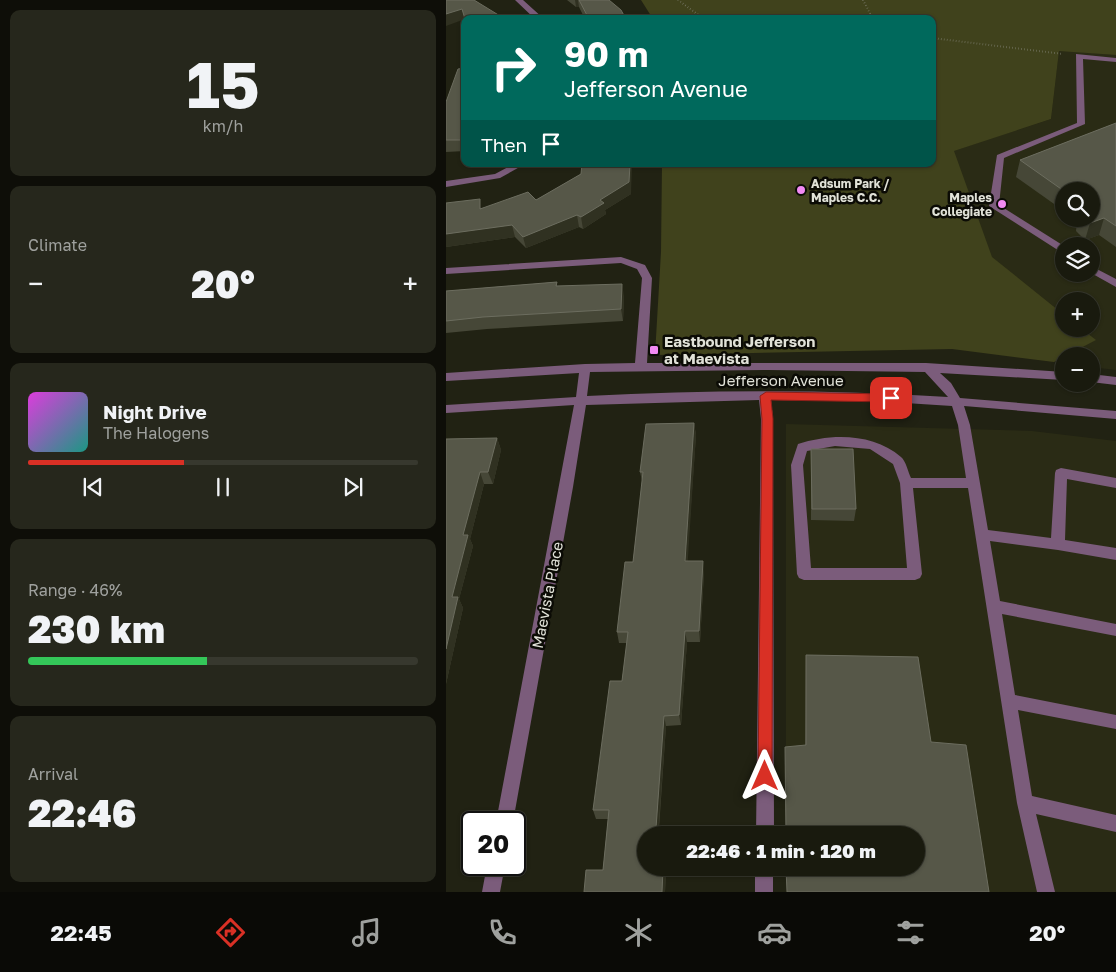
<!DOCTYPE html>
<meta charset="utf-8">
<style>
:root{--surface:#191a0e;--page:#26271c;--text:#f1f3f6;--muted:#9fa19e;--line:#37382e;--accent:#d93025}
body{margin:0;font-family:"Golos Text",sans-serif;background:var(--page);color:var(--text);height:100vh;display:flex;flex-direction:column;font-size:19px;white-space:nowrap}
*{box-sizing:border-box;margin:0}
p{font-size:16px;color:var(--muted)}
.icon{flex:none;width:28px;height:28px;fill:none;stroke:currentColor;stroke-width:2;stroke-linecap:round;stroke-linejoin:round}
.map{position:relative;flex:1;overflow:hidden}
.panel{display:flex;flex-direction:column;gap:10px;padding:10px;background:#0e0e08;width:446px}
.panel>*{flex:none}
.hud{position:absolute;left:15px;top:15px;width:475px;height:152px;border-radius:10px;box-shadow:0 1px 4px #0004,0 0 0 1px var(--line);background:#00695c;color:#fff;overflow:hidden}
.buttons{position:absolute;left:609px;top:182px;display:grid;gap:10px}
.buttons a{display:grid;place-items:center;width:45px;height:45px;border-radius:50%;background:var(--surface);box-shadow:0 1px 4px #0004,0 0 0 1px var(--line);font-size:25px}
.speed{position:absolute;left:15px;top:811px;display:flex;gap:10px;font-size:25px;font-weight:700;text-align:center}
.speed>*{display:grid;place-content:center;width:65px;height:65px;border-radius:50%;background:var(--surface);box-shadow:0 1px 4px #0004,0 0 0 1px var(--line);line-height:1}
.speed .limit{border:2px solid #111;border-radius:8px;background:#fff;color:#111}
.pin{position:absolute;display:grid;place-items:center;width:42px;height:42px;color:#fff;margin:-21px;border-radius:10px;box-shadow:0 2px 8px #0006}
.me{position:absolute;width:55px;margin:-28px;rotate:0deg;stroke-linejoin:round;filter:drop-shadow(0 0 4px #0008)}
.turn{display:flex;align-items:center;gap:18px;height:105px;padding:0 20px;font-size:22px}
.turn .icon{width:65px;height:65px;stroke-width:2.5}
.turn b{display:block;font-size:35px;line-height:42px}
.then{display:flex;align-items:center;height:48px;padding:0 20px;background:#0003;gap:10px;font-size:19px}
.big{font-size:38px;font-weight:800;line-height:1.1}
.panel .widget{flex:1;display:flex;flex-direction:column;justify-content:center;gap:8px;min-width:0;padding:0 18px;border-radius:10px;background:var(--page)}
.panel .dial{align-items:center;gap:0}
.dial b{font-size:65px;line-height:1}
.song{display:flex;align-items:center;gap:15px}
.cover{width:60px;height:60px;border-radius:8px;background:linear-gradient(135deg,hsl(300 70% 55%),hsl(170 70% 35%))}
.played{height:5px;border-radius:2px;background:linear-gradient(90deg,var(--accent) 40%,var(--line) 40%)}
.keys{display:flex;justify-content:space-around;direction:ltr}
.heat{display:flex;justify-content:space-between;align-items:center;font-size:28px;direction:ltr}
.charge{height:8px;border-radius:4px;background:linear-gradient(90deg,#34c759 46%,var(--line) 0)}
.trip{position:absolute;left:191px;top:826px;width:288px;height:50px;border-radius:25px;background:var(--surface);box-shadow:0 1px 4px #0004,0 0 0 1px var(--line);font-weight:800;line-height:50px;text-align:center}
.tabs{display:flex;height:80px;justify-content:space-around;align-items:center;background:#0a0a06;color:var(--muted)}
.tabs .icon{width:35px;height:35px}
.tabs .active{color:var(--accent)}
.tabs b{font-size:22px;color:var(--text)}
main{display:flex;flex:1;min-height:0}
.map>svg:first-child{display:block}
</style>
<main>
<section class="panel">
<div class="widget dial"><b>15</b><p>km/h</p></div>
<div class="widget"><p>Climate</p>
<div class="heat"><a>−</a><b class="big">20°</b><a>+</a></div>
</div>
<div class="widget">
<div class="song"><i class="cover"></i><div><b>Night Drive</b><p>The Halogens</p></div></div>
<div class="played"></div>
<div class="keys"><svg class="icon" aria-label="previous" viewBox="0 0 24 24"><path d="M18 5L8 12l10 7zM5 5v14"/></svg><svg class="icon" aria-label="pause" viewBox="0 0 24 24"><path d="M8 5v14M16 5v14"/></svg><svg class="icon" aria-label="next" viewBox="0 0 24 24"><path d="M6 5l10 7-10 7zM19 5v14"/></svg></div>
</div>
<div class="widget"><p>Range · 46%</p><b class="big">230 km</b><div class="charge"></div></div>
<div class="widget"><p>Arrival</p><b class="big">22:46</b></div>
</section>
<div class="map">
<svg width="670" height="892" viewBox="0 0 670 892">
<rect width="100%" height="100%" fill="#212213"/>
<!-- built -->
<path fill="#2a2b15" fill-rule="evenodd" d="M613,50L670,55V370L645,367V356H620L649,340L636,329H645V301H618L617,314L495,217L492,156L605,119ZM618,191H645V219H618ZM618,246H645V274H618Z
M340,424L586,431L670,441V892H340L470,868V835H340Z"/>
<!-- green -->
<path fill="#40421c" d="M195,0H670V55L613,51L605,119L508,151L546,257L617,314L618,329H636L650,340L608,362L506,349L209,355L215,252L216,164H486V19H207Z"/>
<g fill="none" stroke-linecap="round" stroke-linejoin="round">
<!-- path -->
<path stroke="#838477" stroke-width="2" stroke-dasharray="0.5 2.5" stroke-linecap="butt" d="M232,0L258,19
M417,0L427,19
M486,38L617,54"/>
<!-- minor -->
<path fill="#7b5c7b" fill-rule="evenodd" d="M69,0H77L98,19H89Z
M630,54L670,58V62L637,59L639,124L558,158L553,205L618,246V254L543,206L551,155L631,123Z
M68,164H79L54,178L0,187V181L49,174Z
M175,257L199,265L206,278L201,363H480L618,372V380L494,373L505,383L514,398L670,411V419L518,406L524,425L542,530L605,538L609,473L610,470L615,468L670,478V488L621,479L619,540L670,548V560L612,550L544,541L554,601L670,624V636L556,614L569,695L670,715V729L572,710L586,796L670,815V832L590,814L609,892H591L571,803L522,488H467L476,574L474,578L469,580H358L353,578L351,574L345,465L352,444C385,433 428,433 455,457C460,461 462,472 465,478H520L512,425L506,406L428,401L325,400L327,419L328,835H310L315,419L313,400L140,405L127,487L67,822H50L128,405L0,413V405L130,397L133,373L0,381V373L139,364L189,363L196,278L191,269L175,263L0,274V268ZM322,370L479,372L502,397C382,389 261,390 141,396L144,372ZM389,446L424,449L447,464L454,483L461,568H365L357,465L361,451Z
M645,266L670,279V287L645,273Z
M645,374L670,377V385L645,382Z
M41,865H59L54,892H36Z
M309,868H327V892H309Z"/>
</g>
<!-- wall -->
<path fill="#464737" d="M121,0H163L180,19H139L133,7H130Z
M19,68V151L0,152V102Z
M670,123V247L653,235L639,240L630,231L631,221L628,219H645V191H618V211L570,177L574,160Z
M135,174L185,194L159,210L160,214L137,229L133,227L80,248L69,237L0,247V203L36,208L90,200Z
M111,282V286L178,296L177,321L41,329L0,333V291Z
M248,423L250,435L241,561L258,572L254,642H241L235,725L220,726L213,828H220L222,835H200V868H220L219,892L157,870L162,819H150L147,810L176,681L181,643H173L171,632L187,562L196,481L194,472Z
M51,438L55,450L47,484H38L24,539L27,546L13,599L17,608L0,684V439Z
M365,449L410,509L408,521L365,520Z
M360,655L472,657L359,746Z"/>
<!-- shaded-wall -->
<path fill="#303121" d="M129,0H132L133,7H130Z
M16,9L19,19L0,26V14Z
M184,164H186L185,194L159,210L160,214L137,229L135,217L154,200Z
M131,215L133,227L80,248L77,237Z
M658,218L653,235L639,240L644,223Z
M66,225L69,237L0,247V234Z
M176,284L178,296L177,321L175,309Z
M248,423L250,435L241,573L239,561Z
M51,438L55,450L47,484L42,472Z
M34,472L38,484L24,539L27,546L13,599L17,608L0,684V649L6,597L17,535Z
M257,561L258,572L254,642L253,631Z
M239,631L241,642L235,725L233,715Z
M218,716L220,726L212,835L210,828Z
M217,868H220L219,892H216Z"/>
<!-- building -->
<path fill="#565748" stroke="#6c6d5f" d="M0,0H28L59,19H19L16,9L0,14Z
M133,0H163L175,10L180,19H143Z
M19,68V140H0V102L12,69Z
M670,123V226L658,218L644,223L640,219H645V191H618L574,160Z
M136,164H184L183,182L154,200L158,203L135,217L131,215L77,237L66,225L0,234V203L34,199V209L82,192L90,200L135,174Z
M111,282L110,286L176,284L175,309L37,317L0,321V291Z
M248,423L239,561H257L253,631H239L233,715L218,716L210,828H220L219,835H200V868H217L216,892H138L140,870H157L163,810H147L164,681H176L182,632H171L179,562H187L197,472H194L200,424Z
M51,438L42,472H34L17,535H22L6,597H12L0,649V439Z
M365,449H407L410,509H366Z
M360,655L472,657L485,742L520,745L543,892H341L340,868H470V835H340L339,747L360,745Z"/>
<!-- route -->
<path fill="#d93025" stroke="#8d1f18" d="M320,392L445,394L450,398L445,402L325,400L327,419L326,776L324,781L319,783L314,781L312,776L316,419L314,396Z"/>
<!-- markers -->
<g fill="#f28af3" stroke="#0b0b05" stroke-width="2">
<circle cx="355" cy="190" r="5"/>
<circle cx="556" cy="204" r="5"/>
<rect x="203" y="345" width="10" height="10" rx="2.5"/>
</g>
<g text-anchor="middle" dominant-baseline="central" stroke-width="5" stroke-linejoin="round" paint-order="stroke">
<!-- far-poi labels -->
<g font-size="12" font-weight="bold" fill="#e1e2d8" stroke="#0b0b05" text-anchor="start">
<text x="365" y="183">Adsum Park /<tspan x="365" dy="14">Maples C.C.</tspan></text>
<text x="546" y="197" text-anchor="end">Maples<tspan x="546" dy="14">Collegiate</tspan></text>
</g>
<!-- poi labels -->
<g font-size="15" font-weight="bold" fill="#e1e2d8" stroke="#0b0b05" text-anchor="start">
<text x="218" y="341">Eastbound Jefferson<tspan x="218" dy="17">at Maevista</tspan></text>
</g>
<!-- street labels -->
<g font-size="15" fill="#e1e2d8" stroke="#0b0b05">
<text x="335" y="380">Jefferson Avenue</text>
<text transform="translate(101 595) rotate(-79)">Maevista Place</text>
</g>
</g>
</svg>
<div class="buttons">
<a><svg class="icon" aria-label="search" viewBox="0 0 24 24"><circle cx="10" cy="10" r="6"/><path d="M15 15l6 6"/></svg></a>
<a><svg class="icon" aria-label="layers" viewBox="0 0 24 24"><path d="M12 4l9 5-9 5-9-5zM3 14l9 5 9-5"/></svg></a>
<a>+</a>
<a>−</a>
</div>
<div class="speed"><div class="limit">20</div></div>
<div class="pin" style="left:445px;top:398px;background:#d93025"><svg class="icon" aria-label="arrive" viewBox="0 0 24 24"><path d="M6 21V4h12l-3 4 3 4H6"/></svg></div>
<svg class="me" style="left:319px;top:776px" viewBox="-20 -20 40 40"><path d="M0-17L14 15 0 8-14 15z" fill="#d93025" stroke="#fff" stroke-width="4"/></svg>
<div class="trip">22:46 · 1 min · 120 m</div>
<div class="hud">
<div class="turn"><svg class="icon" aria-label="right" viewBox="0 0 24 24"><path d="M7 20v-9h11M14 6l5 5-5 5"/></svg><div><b>90 m</b>Jefferson Avenue</div></div>
<div class="then">Then<svg class="icon" aria-label="arrive" viewBox="0 0 24 24"><path d="M6 21V4h12l-3 4 3 4H6"/></svg></div>
</div>
</div>
</main>
<nav class="tabs">
<b>22:45</b>
<svg class="icon active" aria-label="directions" viewBox="0 0 24 24"><path d="M12 3l9 9-9 9-9-9zM9 14v-3h6M13 9l2 2-2 2"/></svg>
<svg class="icon" aria-label="music" viewBox="0 0 24 24"><path d="M9 18V5l10-2v13"/><circle cx="6" cy="18" r="3"/><circle cx="16" cy="16" r="3"/></svg>
<svg class="icon" aria-label="phone" viewBox="0 0 24 24"><path d="M5 4h4l2 5-3 2q2 4 5 5l2-3 5 2v4C11 20 4 13 5 4z"/></svg>
<svg class="icon" aria-label="climate" viewBox="0 0 24 24"><path d="M12 3v18M4 7l16 10M4 17L20 7"/></svg>
<svg class="icon" aria-label="car" viewBox="0 0 24 24"><path d="M5 17H2v-5l4-1 3-4h7l3 4 3 1v5h-3M9 17h6M6 11h13"/><circle cx="7" cy="17" r="2"/><circle cx="17" cy="17" r="2"/></svg>
<svg class="icon" aria-label="filters" viewBox="0 0 24 24"><path d="M4 7h16M4 17h16"/><circle cx="9" cy="7" r="2"/><circle cx="15" cy="17" r="2"/></svg>
<b>20°</b>
</nav>
